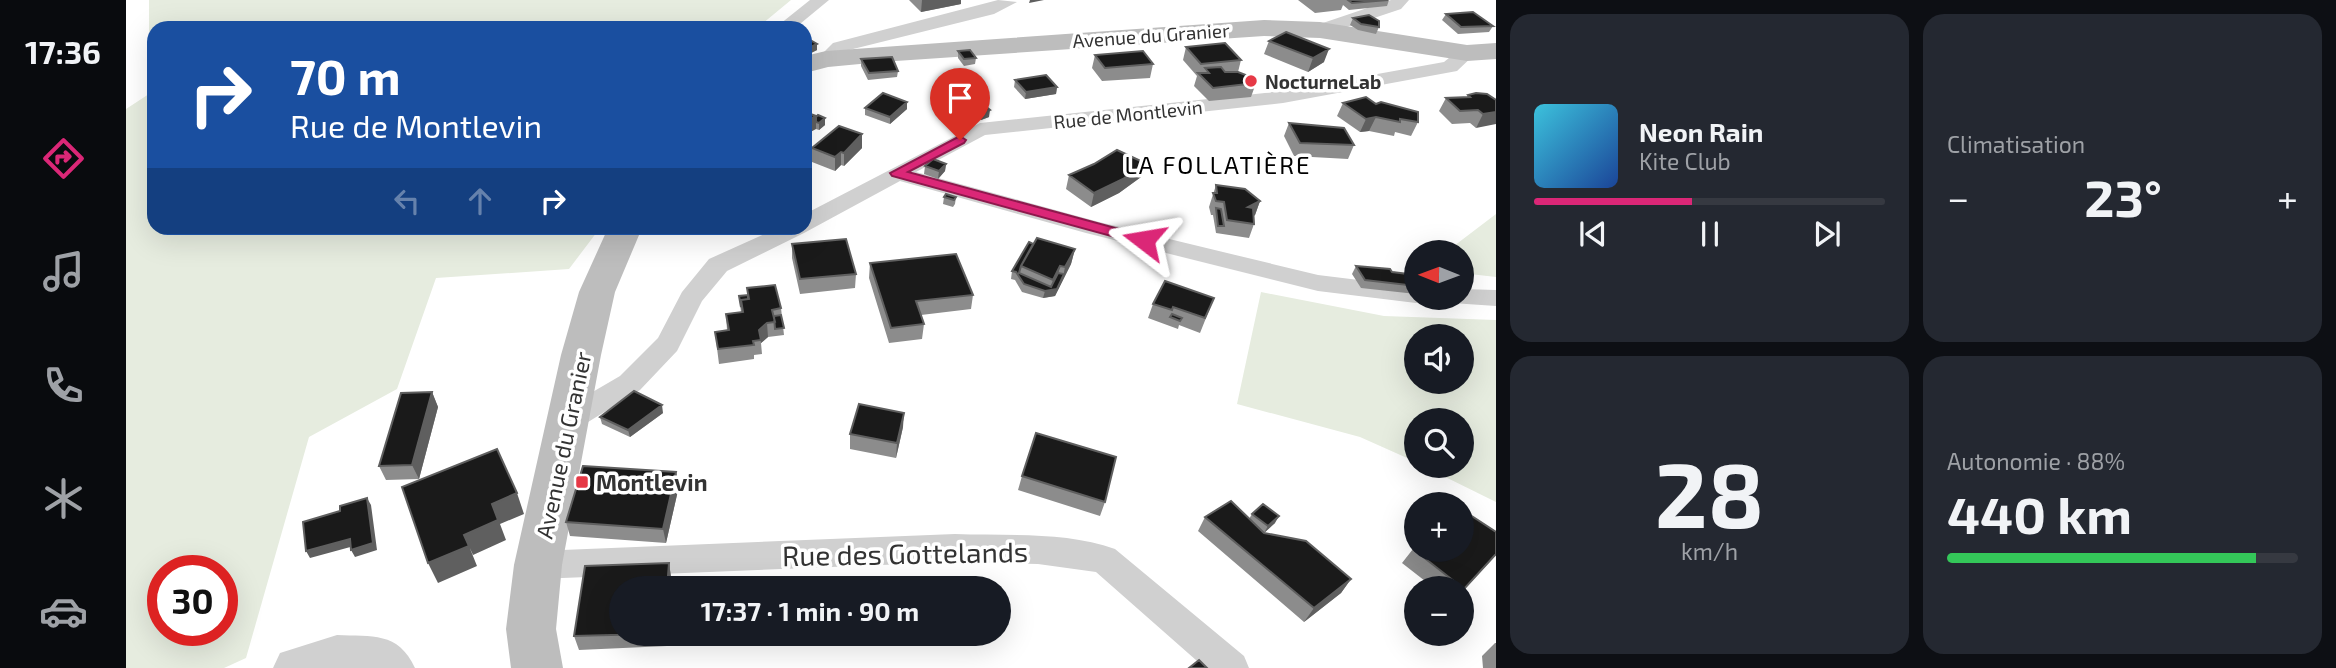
<!DOCTYPE html>
<html lang="fr">
<meta charset="utf-8">
<style>
:root{--surface:#171b24;--page:#242831;--text:#f1f3f6;--muted:#9ea1a6;--line:#363941;--accent:#db2777}
body{margin:0;font-family:"Exo 2",sans-serif;background:var(--page);color:var(--text);height:100vh;display:flex;flex-direction:column;font-size:26px;white-space:nowrap}
*{box-sizing:border-box;margin:0}
p{font-size:23px;color:var(--muted)}
.icon{flex:none;width:38px;height:38px;fill:none;stroke:currentColor;stroke-width:2;stroke-linecap:round;stroke-linejoin:round}
.map{position:relative;flex:1;overflow:hidden}
.sheet{display:flex;flex-direction:column;gap:14px;padding:14px;background:#0d0f14;width:840px}
.sheet>*{flex:none}
.banner{position:absolute;left:21px;top:21px;width:665px;height:214px;border-radius:21px;box-shadow:0 7px 28px #0002;background:#1a4fa0;color:#fff;overflow:hidden}
.needle{width:46px;rotate:271deg}
.buttons{position:absolute;left:1278px;top:240px;display:grid;gap:14px}
.buttons a{display:grid;place-items:center;width:70px;height:70px;border-radius:50%;background:var(--surface);box-shadow:0 7px 28px #0002;font-size:35px}
.speed{position:absolute;left:21px;top:555px;display:flex;gap:14px;font-size:35px;font-weight:700;text-align:center}
.speed>*{display:grid;place-content:center;width:91px;height:91px;border-radius:50%;background:var(--surface);box-shadow:0 7px 28px #0002;line-height:1}
.speed .limit{border:10px solid #d22;background:#fff;color:#111}
.pin{position:absolute;display:grid;place-items:center;width:60px;height:60px;color:#fff;margin:-72px -30px;border-radius:50% 50% 50% 0;rotate:-45deg;box-shadow:0 0 7px #0007}
.pin .icon{rotate:45deg}
.me{position:absolute;width:77px;margin:-38px;rotate:284deg;stroke-linejoin:round;filter:drop-shadow(0 0 5px #0008)}
.turn{display:flex;align-items:center;gap:24px;height:147px;padding:0 28px;font-size:32px}
.turn .icon{width:91px;height:91px;stroke-width:2.5}
.turn b{display:block;font-size:49px;line-height:60px}
.lanes{display:flex;align-items:center;height:66px;padding:0 28px;background:#0003;justify-content:center;gap:35px;direction:ltr}
.lanes .off{opacity:.35}
.big{font-size:52px;font-weight:700;line-height:1.1}
.sheet .tile{flex:1;display:flex;flex-direction:column;justify-content:center;gap:10px;min-width:0;padding:0 24px;border-radius:21px;background:var(--page)}
.sheet .dial{align-items:center;gap:0}
.dial b{font-size:91px;line-height:1}
.song{display:flex;align-items:center;gap:21px}
.cover{width:84px;height:84px;border-radius:10px;background:linear-gradient(135deg,hsl(190 70% 55%),hsl(220 70% 35%))}
.played{height:7px;border-radius:4px;background:linear-gradient(90deg,var(--accent) 45%,var(--line) 45%)}
.keys{display:flex;justify-content:space-around;direction:ltr}
.heat{display:flex;justify-content:space-between;align-items:center;font-size:38px;direction:ltr}
.charge{height:10px;border-radius:5px;background:linear-gradient(90deg,#34c759 88%,var(--line) 0)}
.sheet .tiles{flex:1;display:grid;gap:14px;grid-template-columns:repeat(2,1fr)}
.trip{position:absolute;left:483px;top:576px;width:402px;height:70px;border-radius:35px;background:var(--surface);box-shadow:0 7px 28px #0002;font-weight:700;line-height:70px;text-align:center}
main{display:flex;flex:1;min-height:0}
.menu{display:flex;flex-direction:column;width:126px;justify-content:space-around;align-items:center;background:#090b0e;color:var(--muted)}
.menu .icon{width:49px;height:49px}
.menu .current{color:var(--accent)}
.menu b{font-size:32px;color:var(--text)}
.map>svg:first-child{display:block}
</style>
<main>
<nav class="menu">
<b>17:36</b>
<svg class="icon current" aria-label="directions" viewBox="0 0 24 24"><path d="M12 3l9 9-9 9-9-9zM9 14v-3h6M13 9l2 2-2 2"/></svg>
<svg class="icon" aria-label="music" viewBox="0 0 24 24"><path d="M9 18V5l10-2v13"/><circle cx="6" cy="18" r="3"/><circle cx="16" cy="16" r="3"/></svg>
<svg class="icon" aria-label="phone" viewBox="0 0 24 24"><path d="M5 4h4l2 5-3 2q2 4 5 5l2-3 5 2v4C11 20 4 13 5 4z"/></svg>
<svg class="icon" aria-label="climate" viewBox="0 0 24 24"><path d="M12 3v18M4 7l16 10M4 17L20 7"/></svg>
<svg class="icon" aria-label="car" viewBox="0 0 24 24"><path d="M5 17H2v-5l4-1 3-4h7l3 4 3 1v5h-3M9 17h6M6 11h13"/><circle cx="7" cy="17" r="2"/><circle cx="17" cy="17" r="2"/></svg>
</nav>
<div class="map">
<svg width="1370" height="668" viewBox="0 0 1370 668">
<rect width="100%" height="100%" fill="#fff"/>
<!-- green -->
<path fill="#e6ecdf" fill-rule="evenodd" d="M23,0H665L631,28H28V228H474L443,269L310,278L271,389L183,437L120,658L98,668H0V109L23,94ZM37,570H96V630H37Z
M1370,214V277L1335,273V252H1320Z
M1135,292L1258,316L1370,320V502L1297,466H1335V420H1290V462L1234,437L1111,404ZM1290,336H1335V382H1290Z"/>
<g fill="none" stroke-linecap="round" stroke-linejoin="round">
<!-- minor -->
<path fill="#d0d0d0" fill-rule="evenodd" d="M684,0H703L669,28H649Z
M872,0L891,2L868,14L719,51L707,63H693L691,59L707,43Z
M1265,0H1283L1275,9L1200,34H1188L1185,30L1188,26Z
M1341,47L1350,53L1331,71L1157,103L859,135L790,172L973,222L1192,275L1290,287V298H1301L1299,301L1290,303L1192,291L960,233L774,181L678,233L601,271L576,301L551,351L514,390L454,427L444,430L434,427L430,419L434,411L494,376L532,338L556,292L583,259L652,228H679V214L854,123L1157,91L1318,62L1334,49Z
M1335,289L1370,290V306L1326,303L1323,298H1335Z
M829,534C881,536 940,531 989,549L1118,656L1123,668H1079L970,572L912,564L829,562L412,579L400,575L396,565L400,555L412,551Z"/>
<!-- tertiary -->
<path fill="#d0d0d0" fill-rule="evenodd" d="M211,635C246,637 272,631 289,668H147L154,653Z"/>
<!-- secondary -->
<path fill="#bdbdbd" fill-rule="evenodd" d="M1138,20L1194,22L1341,45L1370,43V59L1341,61L1194,38L1138,36L755,62L702,67L679,73V56L700,51Z
M482,228H516L489,292L475,355L436,565L430,629L437,668H385L380,629L388,565L435,355L453,292Z"/>
</g>
<!-- wall -->
<path fill="#8c8c8c" d="M783,0H835V4L795,12Z
M1172,0H1263L1261,6L1223,10L1217,5L1215,10L1189,13Z
M1320,14L1367,26L1363,32L1332,34L1316,20Z
M1227,18L1253,27L1250,34L1232,30L1224,25Z
M679,37L691,50L683,54L679,52Z
M1143,41L1198,62L1182,72L1138,54Z
M1060,47L1115,60L1112,72L1130,83L1125,97L1083,101L1068,86L1071,76L1057,60Z
M832,51L850,58L849,64L838,66L832,58Z
M969,55L1027,64L1024,78L976,81L966,68Z
M735,59L772,71L771,77L742,80L735,66Z
M889,80L931,87L930,94L899,99L888,87Z
M841,83L840,87L850,100L828,109L807,95L808,88Z
M1342,95L1370,100L1350,128L1344,123L1326,124L1313,111L1320,98L1341,97Z
M781,102V109L764,124L739,115V108Z
M1217,103L1250,104L1292,122L1285,136L1269,132L1268,136L1243,131L1234,132L1211,116Z
M849,108L863,117L855,120L848,115Z
M679,112L699,125L693,130L690,129Z
M1163,123L1228,145L1222,159L1168,156L1158,136Z
M686,148H736L718,166L715,165L709,171L686,162Z
M1019,163L1015,177L993,193L965,207L940,189L943,175Z
M820,164L819,171L812,179L798,174L799,166Z
M1090,185L1134,201L1129,215L1128,216V224L1123,238L1090,233L1087,215H1085L1083,207Z
M818,197H830L829,204L827,207L817,204Z
M666,244L730,274L729,288L674,294L666,258Z
M907,244L949,249L945,264L929,296L917,298L896,292L889,280L885,279L886,271Z
M744,263L847,295L845,309L795,315L798,324L796,339L763,343L743,278Z
M1230,266L1290,275V294L1235,288L1226,274Z
M621,288L655,308L658,335L642,337L635,343L636,354L628,355V359L593,364L589,332L601,330L600,314L615,312L613,296L622,295Z
M1088,298L1074,333L1053,325L1052,329L1022,318L1027,304Z
M306,392L312,407L293,479L260,480L253,466Z
M537,413L504,437L476,424L474,417Z
M777,427L770,458L724,449V434Z
M550,472L553,486L540,543L444,536L440,522Z
M896,476L979,502L974,516L892,490Z
M1126,514L1149,523L1138,533L1225,579L1215,593L1178,622L1072,531L1079,517L1123,519Z
M1370,532V555L1335,593V588H1308L1276,563L1287,549Z
M543,563L545,577L495,634H542L541,646L453,650L448,636Z
M1369,643H1370V668H1357L1356,656Z"/>
<!-- shaded-wall -->
<path fill="#5f5f5f" d="M796,0H835V4L795,12Z
M904,0H918L903,3Z
M691,44V50L683,54V48Z
M1203,49L1198,62L1182,72L1187,58Z
M931,87L930,94L899,99L900,92Z
M851,93L850,100L828,109L829,102Z
M781,102V109L764,124V117Z
M864,110L863,117L855,120L856,113Z
M1370,112V124L1350,128L1357,114Z
M690,116V129L679,135V122Z
M1250,117L1243,131L1234,132L1240,119Z
M699,118V125L693,130V123Z
M736,134V148L718,166V153Z
M715,152V165L709,171V157Z
M1019,163L1015,177L993,193L965,207L968,193Z
M820,164L819,171L812,179L813,171Z
M1134,201L1129,215L1116,221L1122,207Z
M949,249L945,264L936,282L939,267Z
M934,266L931,280L938,274L936,282L929,296L917,298L919,291L925,290L927,280Z
M641,323L642,337L635,343L633,330Z
M306,392L312,407L293,479L286,465Z
M536,405L537,413L504,437L502,430Z
M778,413L777,427L770,458L771,443Z
M550,472L553,486L540,543L537,529Z
M391,493L398,514L374,524L380,540L347,555L338,535L366,504Z
M241,498L245,505L251,550L229,557L225,550Z
M1153,516L1149,523L1138,533L1142,526Z
M224,539L228,546L184,558L180,551Z
M343,546L351,566L312,583L302,563Z
M543,563L545,577V588H541Z
M1225,579L1215,593L1178,622L1188,608Z
M538,634H542L541,646Z"/>
<!-- building -->
<path fill="#1a1a1a" stroke="#5f5f5f" stroke-width="2" d="M1222,0H1262L1226,3Z
M1347,12L1367,26L1335,27L1320,14Z
M1243,15L1253,21V27L1235,24L1227,18Z
M1160,32L1203,49L1187,58L1143,41Z
M679,37L691,44L683,48L679,46Z
M1099,43L1115,60L1075,64L1060,47Z
M844,50L850,58L838,59L832,51Z
M1017,51L1027,64L979,68L969,55Z
M766,57L772,71L743,73L735,59Z
M1095,67L1099,72H1112L1125,77L1130,83L1087,88L1072,73H1083L1079,68Z
M920,75L931,87L900,92L889,80Z
M833,79L841,83L836,84L851,93L829,102L808,88Z
M757,93L781,102L764,117L739,108Z
M1350,93L1361,94L1370,100V112L1357,114L1352,110L1334,111L1320,98L1344,97L1342,95Z
M1240,97L1250,104L1255,102L1292,112V122L1274,119V122L1250,117L1240,119L1217,103Z
M858,105L864,110L856,113L849,108Z
M679,112L690,116L679,122Z
M692,115L699,118L693,123L690,122V117Z
M1163,123L1218,128L1228,145L1174,143Z
M713,126L736,134L718,153L715,152L709,157L686,148Z
M991,150L1019,163L997,179L968,193L943,175L968,164Z
M807,159L820,164L813,171L799,166Z
M1090,185L1119,189L1134,201L1122,207L1127,208L1128,224L1101,220L1098,202L1090,201L1087,193H1091Z
M820,194L830,197L828,200L818,197Z
M1090,208L1095,209L1098,226H1092Z
M911,238L949,249L939,267L934,266L927,280L895,266Z
M720,239L730,274L674,279L666,244Z
M903,242L907,244L895,266L893,273L925,287L932,273L938,274L931,289L919,291L898,284L890,272L886,271Z
M830,254L847,295L790,301L798,324L765,328L744,263Z
M1230,266L1264,269L1266,272L1290,275V286L1239,280Z
M1039,281L1088,298L1079,318L1047,307L1046,310L1027,304Z
M649,285L655,308L646,310L649,322L641,323L633,330L635,340L627,341L628,345L592,349L589,332L603,330L600,314L617,312L615,300L623,299L621,288Z
M622,295V299L615,300V307L613,296Z
M1046,314L1056,318L1054,321L1044,317Z
M655,315L658,328L649,329L648,316Z
M508,391L536,405L502,430L474,417Z
M306,392L286,465L253,466L275,393Z
M733,404L778,413L771,443L724,434Z
M910,433L990,457L979,502L896,476Z
M371,449L391,493L366,504L372,520L338,535L343,546L302,563L276,487Z
M457,466L550,472L537,529L440,522Z
M241,498L247,543L225,550L224,539L180,551L177,522L214,511V506Z
M1105,501L1138,533L1180,541L1225,579L1188,608L1079,517Z
M1137,504L1153,516L1142,526L1126,514Z
M1335,509L1370,532V554L1338,589L1287,549L1290,546V550H1335Z
M543,563L541,588H495V634H523L448,636L459,566Z
M1073,660L1081,668H1063Z"/>
<!-- route -->
<path fill="#db2777" stroke="#8e194d" stroke-width="2" d="M834,136L840,140L838,143L782,172L1023,237L1025,240L1018,245L766,176L764,173Z"/>
<!-- markers -->
<g fill="#e63946" stroke="#fff" stroke-width="2.5">
<circle cx="1125" cy="81" r="7"/>
<rect x="449" y="475" width="14" height="14" rx="3.5"/>
</g>
<g text-anchor="middle" dominant-baseline="central" stroke-width="7" stroke-linejoin="round" paint-order="stroke">
<!-- far-street labels -->
<g font-size="19" fill="#333" stroke="#fff">
<text transform="translate(1025 35) rotate(-4)">Avenue du Granier</text>
<text transform="translate(1002 114) rotate(-6)">Rue de Montlevin</text>
</g>
<!-- far-poi labels -->
<g font-size="19" font-weight="bold" fill="#333" stroke="#fff" text-anchor="start">
<text x="1139" y="81">NocturneLab</text>
</g>
<!-- street labels -->
<g font-size="23" fill="#333" stroke="#fff">
<text transform="translate(437 445) rotate(-78)">Avenue du Granier</text>
</g>
<!-- poi labels -->
<g font-size="23" font-weight="bold" fill="#333" stroke="#fff" text-anchor="start">
<text x="470" y="482">Montlevin</text>
</g>
<!-- neighbourhood labels -->
<g font-size="24" letter-spacing="2" fill="#000" stroke="#fff">
<text x="1092" y="164">LA FOLLATIÈRE</text>
</g>
<!-- near-street labels -->
<g font-size="28" fill="#333" stroke="#fff">
<text transform="translate(779 553) rotate(-1)">Rue des Gottelands</text>
</g>
</g>
</svg>
<div class="buttons">
<a><svg class="needle" viewBox="-14 -14 28 28"><path d="M0-13l5 13h-10z" fill="#e53935"/><path d="M0 13l5-13h-10z" fill="#9ea1a6"/></svg></a>
<a><svg class="icon" aria-label="sound" viewBox="0 0 24 24"><path d="M4 9h4l5-4v14l-5-4H4zM17 9q2 3 0 6"/></svg></a>
<a><svg class="icon" aria-label="search" viewBox="0 0 24 24"><circle cx="10" cy="10" r="6"/><path d="M15 15l6 6"/></svg></a>
<a>+</a>
<a>−</a>
</div>
<div class="speed"><div class="limit">30</div></div>
<div class="pin" style="left:834px;top:140px;background:#d93025"><svg class="icon" aria-label="arrive" viewBox="0 0 24 24"><path d="M6 21V4h12l-3 4 3 4H6"/></svg></div>
<svg class="me" style="left:1018px;top:240px" viewBox="-20 -20 40 40"><path d="M0-17L14 15 0 8-14 15z" fill="#db2777" stroke="#fff" stroke-width="4"/></svg>
<div class="trip">17:37 · 1 min · 90 m</div>
<div class="banner">
<div class="turn"><svg class="icon" aria-label="right" viewBox="0 0 24 24"><path d="M7 20v-9h11M14 6l5 5-5 5"/></svg><div><b>70 m</b>Rue de Montlevin</div></div>
<div class="lanes"><svg class="icon off" aria-label="left" viewBox="0 0 24 24"><path d="M17 20v-9H6M10 6l-5 5 5 5"/></svg><svg class="icon off" aria-label="ahead" viewBox="0 0 24 24"><path d="M12 20V5M6 11l6-6 6 6"/></svg><svg class="icon" aria-label="right" viewBox="0 0 24 24"><path d="M7 20v-9h11M14 6l5 5-5 5"/></svg></div>
</div>
</div>
<section class="sheet">
<div class="tiles">
<div class="tile">
<div class="song"><i class="cover"></i><div><b>Neon Rain</b><p>Kite Club</p></div></div>
<div class="played"></div>
<div class="keys"><svg class="icon" aria-label="previous" viewBox="0 0 24 24"><path d="M18 5L8 12l10 7zM5 5v14"/></svg><svg class="icon" aria-label="pause" viewBox="0 0 24 24"><path d="M8 5v14M16 5v14"/></svg><svg class="icon" aria-label="next" viewBox="0 0 24 24"><path d="M6 5l10 7-10 7zM19 5v14"/></svg></div>
</div>
<div class="tile"><p>Climatisation</p>
<div class="heat"><a>−</a><b class="big">23°</b><a>+</a></div>
</div>
<div class="tile dial"><b>28</b><p>km/h</p></div>
<div class="tile"><p>Autonomie · 88%</p><b class="big">440 km</b><div class="charge"></div></div>
</div>
</section>
</main>
